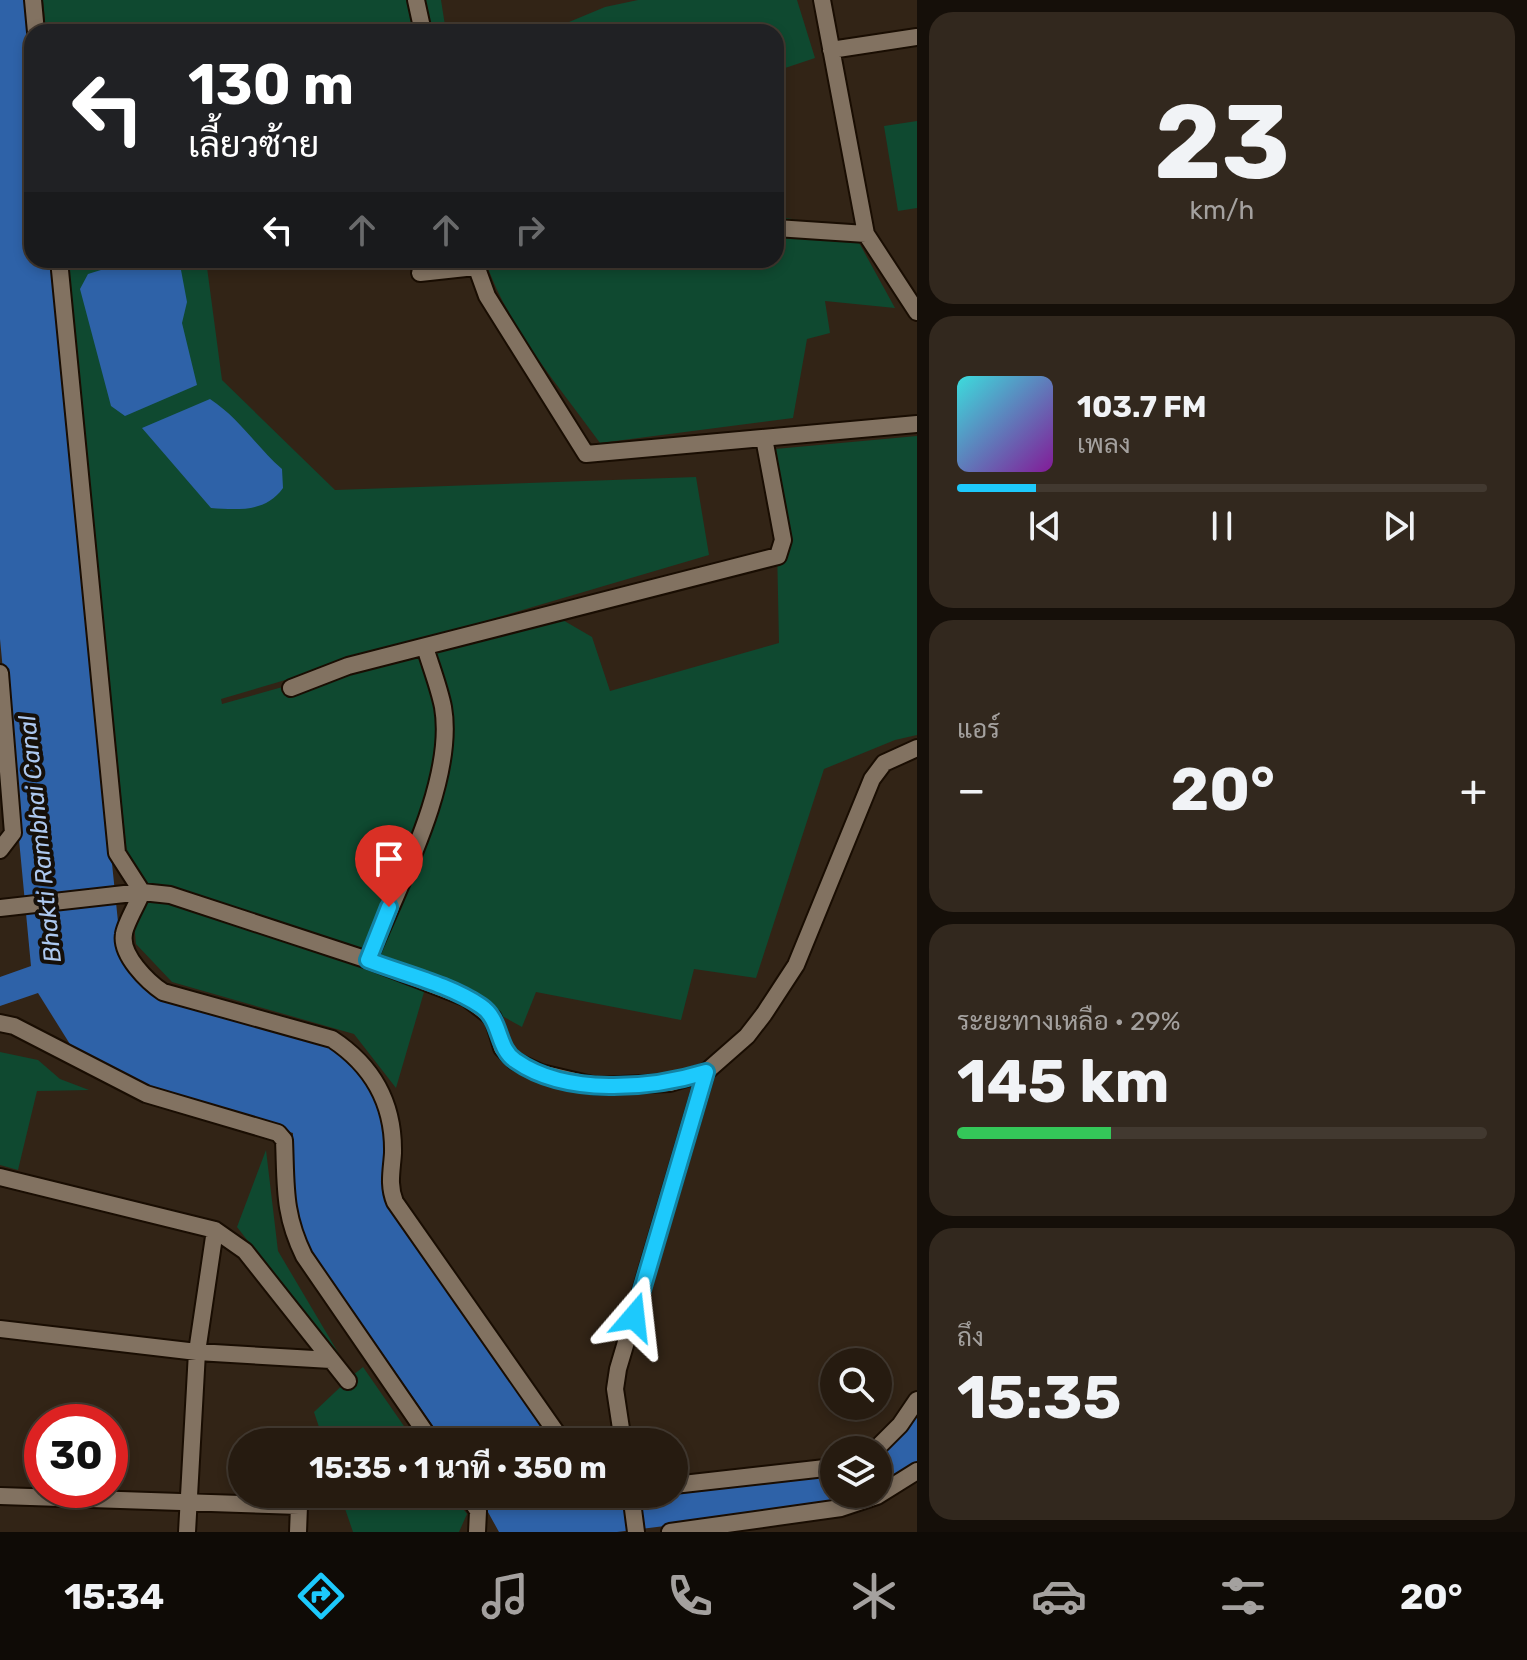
<!DOCTYPE html>
<html lang="th">
<meta charset="utf-8">
<style>
:root{--surface:#261b10;--page:#32281e;--text:#f1f3f6;--muted:#a4a19f;--line:#423930;--accent:#1dc9fc}
body{margin:0;font-family:Rubik,Sarabun,sans-serif;background:var(--page);color:var(--text);height:100vh;display:flex;flex-direction:column;font-size:30px;white-space:nowrap}
*{box-sizing:border-box;margin:0}
p{font-size:26px;color:var(--muted)}
.icon{flex:none;width:44px;height:44px;fill:none;stroke:currentColor;stroke-width:2;stroke-linecap:round;stroke-linejoin:round}
.map{position:relative;flex:1;overflow:hidden}
.sheet{display:flex;flex-direction:column;gap:12px;padding:12px;background:#150f09;width:610px}
.sheet>*{flex:none}
.hud{position:absolute;left:24px;top:24px;width:760px;height:244px;border-radius:24px;box-shadow:0 4px 12px #0003,0 0 0 2px var(--line);background:#202124;color:#fff;overflow:hidden}
.tools{position:absolute;left:820px;top:1348px;display:grid;gap:16px}
.tools a{display:grid;place-items:center;width:72px;height:72px;border-radius:50%;background:var(--surface);box-shadow:0 4px 12px #0003,0 0 0 2px var(--line);font-size:40px}
.speed{position:absolute;left:24px;top:1404px;display:flex;gap:16px;font-size:40px;font-weight:700;text-align:center}
.speed>*{display:grid;place-content:center;width:104px;height:104px;border-radius:50%;background:var(--surface);box-shadow:0 4px 12px #0003,0 0 0 2px var(--line);line-height:1}
.speed .limit{border:12px solid #d22;background:#fff;color:#111}
.pin{position:absolute;display:grid;place-items:center;width:68px;height:68px;color:#fff;margin:-82px -34px;border-radius:50% 50% 50% 0;rotate:-45deg;box-shadow:0 0 8px #0007}
.pin .icon{rotate:45deg}
.me{position:absolute;width:88px;margin:-44px;rotate:17deg;stroke-linejoin:round;filter:drop-shadow(0 0 6px #0008)}
.turn{display:flex;align-items:center;gap:28px;height:168px;padding:0 32px;font-size:36px}
.turn .icon{width:104px;height:104px;stroke-width:2.5}
.turn b{display:block;font-size:56px;line-height:68px}
.lanes{display:flex;align-items:center;height:76px;padding:0 32px;background:#0003;justify-content:center;gap:40px;direction:ltr}
.lanes .off{opacity:.35}
.big{font-size:60px;font-weight:700;line-height:1.1}
.sheet .card{flex:1;display:flex;flex-direction:column;justify-content:center;gap:12px;min-width:0;padding:0 28px;border-radius:24px;background:var(--page)}
.sheet .dial{align-items:center;gap:0}
.dial b{font-size:104px;line-height:1}
.song{display:flex;align-items:center;gap:24px}
.cover{width:96px;height:96px;border-radius:12px;background:linear-gradient(135deg,hsl(180 70% 55%),hsl(290 70% 35%))}
.played{height:8px;border-radius:4px;background:linear-gradient(90deg,var(--accent) 15%,var(--line) 15%)}
.keys{display:flex;justify-content:space-around;direction:ltr}
.heat{display:flex;justify-content:space-between;align-items:center;font-size:44px;direction:ltr}
.charge{height:12px;border-radius:6px;background:linear-gradient(90deg,#34c759 29%,var(--line) 0)}
.trip{position:absolute;left:228px;top:1428px;width:460px;height:80px;border-radius:40px;background:var(--surface);box-shadow:0 4px 12px #0003,0 0 0 2px var(--line);font-weight:700;line-height:80px;text-align:center}
.dock{display:flex;height:128px;justify-content:space-around;align-items:center;background:#0f0b06;color:var(--muted)}
.dock .icon{width:56px;height:56px}
.dock .active{color:var(--accent)}
.dock b{font-size:36px;color:var(--text)}
main{display:flex;flex:1;min-height:0}
.map>svg:first-child{display:block}
</style>
<main>
<div class="map">
<svg width="917" height="1532" viewBox="0 0 917 1532">
<rect width="100%" height="100%" fill="#322416"/>
<!-- green -->
<path fill="#0f4930" d="M43,0H441L446,32H46Z
M638,0H797L815,58L776,71V32H545L605,7Z
M917,121V208L898,211L884,126Z
M776,216L852,230L895,308L825,301L830,333L807,339L793,418L600,443C559,386 508,328 485,260H776Z
M67,260H206L222,380L335,490L696,477L709,555L221,699L222,704L549,612L592,637L610,691L779,643L775,449L917,436V735L895,740L824,769L756,978L694,969L681,1020L536,992L522,1027L429,975L396,1088L354,1034L172,982L136,944Z
M0,1052L38,1060L60,1079L89,1090L37,1091L18,1170L0,1165Z
M266,1150L278,1251L352,1376L363,1367L415,1442H324L314,1412L352,1376L237,1227Z
M340,1494H452L467,1514L459,1532H353Z"/>
<!-- water -->
<path fill="#2e62a8" d="M0,0H24L32,81V260H50L121,951L132,975L153,992L318,1038L358,1064L389,1129L385,1197L530,1403L551,1442H444L303,1239L293,1200V1133L145,1090L73,1049L38,993L0,1006V977L31,966L0,639Z
M133,260H170L181,270L187,302L182,323L197,385L125,416L111,406L80,289L88,274Z
M210,399C239,418 256,446 282,469L283,488C266,512 239,510 211,508L142,428Z
M917,1414V1462L878,1490V1455Z
M834,1473V1494H868L840,1504L617,1532H499L478,1494H601L609,1500Z"/>
<g fill="none" stroke-linecap="round" stroke-linejoin="round">
<!-- minor casing -->
<g stroke="#190d02" stroke-width="20">
<path id="minor" d="M33,0L36,32
M416,0L423,32
M822,0L866,234L917,312
M831,50L917,37
M776,228L866,234
M59,260L117,853L142,892C138,903 125,924 124,934C120,955 148,982 163,992L332,1039C373,1066 394,1103 393,1153C392,1170 388,1185 395,1202L563,1442
M474,260L487,296L586,454L917,424
M420,273L475,267
M0,673L13,833L0,850
M291,688L348,666L778,556L783,540L764,438
M0,908L142,892L170,895L368,960L467,998L493,1018L502,1048L515,1061L541,1073L596,1086L670,1083L706,1072L747,1036L764,1014L796,965L872,779L884,763L917,748
M368,960C396,891 456,781 443,707C439,687 431,667 425,647
M0,1023L14,1026L146,1094L278,1133L284,1140C286,1186 283,1213 304,1256L432,1442
M0,1177L215,1230L245,1251L348,1381
M0,1329L197,1352L331,1360
M623,1442L615,1389L618,1369L706,1072
M875,1450L900,1425L917,1400
M674,1485L834,1467
M467,1494L478,1511L477,1532
M631,1494L636,1532
M0,1496L299,1506L298,1532
M187,1532L197,1352L215,1230
M670,1532L841,1508L877,1496L917,1471"/>
</g>
<!-- minor -->
<use href="#minor" stroke="#827261" stroke-width="16"/>
</g>
<g fill="none" stroke-linecap="round" stroke-linejoin="round">
<!-- route casing -->
<g stroke="#1383a4" stroke-width="20">
<path id="route" d="M389,907L368,960C404,974 448,984 481,1006C502,1020 496,1048 516,1061C566,1096 651,1089 706,1072L634,1317"/>
</g>
<!-- route -->
<use href="#route" stroke="#1dc9fc" stroke-width="14"/>
</g>
<g text-anchor="middle" dominant-baseline="central" stroke-width="8" stroke-linejoin="round" paint-order="stroke">
<!-- water labels -->
<g font-size="24" font-style="italic" fill="#adc8ef" stroke="#150f09">
<text transform="translate(40 839) rotate(-96)">Bhakti Rambhai Canal</text>
</g>
</g>
</svg>
<div class="tools">
<a><svg class="icon" aria-label="search" viewBox="0 0 24 24"><circle cx="10" cy="10" r="6"/><path d="M15 15l6 6"/></svg></a>
<a><svg class="icon" aria-label="layers" viewBox="0 0 24 24"><path d="M12 4l9 5-9 5-9-5zM3 14l9 5 9-5"/></svg></a>
</div>
<div class="speed"><div class="limit">30</div></div>
<div class="pin" style="left:389px;top:907px;background:#d93025"><svg class="icon" aria-label="arrive" viewBox="0 0 24 24"><path d="M6 21V4h12l-3 4 3 4H6"/></svg></div>
<svg class="me" style="left:634px;top:1317px" viewBox="-20 -20 40 40"><path d="M0-17L14 15 0 8-14 15z" fill="#1dc9fc" stroke="#fff" stroke-width="4"/></svg>
<div class="trip">15:35 · 1 นาที · 350 m</div>
<div class="hud">
<div class="turn"><svg class="icon" aria-label="left" viewBox="0 0 24 24"><path d="M17 20v-9H6M10 6l-5 5 5 5"/></svg><div><b>130 m</b>เลี้ยวซ้าย</div></div>
<div class="lanes"><svg class="icon" aria-label="left" viewBox="0 0 24 24"><path d="M17 20v-9H6M10 6l-5 5 5 5"/></svg><svg class="icon off" aria-label="ahead" viewBox="0 0 24 24"><path d="M12 20V5M6 11l6-6 6 6"/></svg><svg class="icon off" aria-label="ahead" viewBox="0 0 24 24"><path d="M12 20V5M6 11l6-6 6 6"/></svg><svg class="icon off" aria-label="right" viewBox="0 0 24 24"><path d="M7 20v-9h11M14 6l5 5-5 5"/></svg></div>
</div>
</div>
<section class="sheet">
<div class="card dial"><b>23</b><p>km/h</p></div>
<div class="card">
<div class="song"><i class="cover"></i><div><b>103.7 FM</b><p>เพลง</p></div></div>
<div class="played"></div>
<div class="keys"><svg class="icon" aria-label="previous" viewBox="0 0 24 24"><path d="M18 5L8 12l10 7zM5 5v14"/></svg><svg class="icon" aria-label="pause" viewBox="0 0 24 24"><path d="M8 5v14M16 5v14"/></svg><svg class="icon" aria-label="next" viewBox="0 0 24 24"><path d="M6 5l10 7-10 7zM19 5v14"/></svg></div>
</div>
<div class="card"><p>แอร์</p>
<div class="heat"><a>−</a><b class="big">20°</b><a>+</a></div>
</div>
<div class="card"><p>ระยะทางเหลือ · 29%</p><b class="big">145 km</b><div class="charge"></div></div>
<div class="card"><p>ถึง</p><b class="big">15:35</b></div>
</section>
</main>
<nav class="dock">
<b>15:34</b>
<svg class="icon active" aria-label="directions" viewBox="0 0 24 24"><path d="M12 3l9 9-9 9-9-9zM9 14v-3h6M13 9l2 2-2 2"/></svg>
<svg class="icon" aria-label="music" viewBox="0 0 24 24"><path d="M9 18V5l10-2v13"/><circle cx="6" cy="18" r="3"/><circle cx="16" cy="16" r="3"/></svg>
<svg class="icon" aria-label="phone" viewBox="0 0 24 24"><path d="M5 4h4l2 5-3 2q2 4 5 5l2-3 5 2v4C11 20 4 13 5 4z"/></svg>
<svg class="icon" aria-label="climate" viewBox="0 0 24 24"><path d="M12 3v18M4 7l16 10M4 17L20 7"/></svg>
<svg class="icon" aria-label="car" viewBox="0 0 24 24"><path d="M5 17H2v-5l4-1 3-4h7l3 4 3 1v5h-3M9 17h6M6 11h13"/><circle cx="7" cy="17" r="2"/><circle cx="17" cy="17" r="2"/></svg>
<svg class="icon" aria-label="filters" viewBox="0 0 24 24"><path d="M4 7h16M4 17h16"/><circle cx="9" cy="7" r="2"/><circle cx="15" cy="17" r="2"/></svg>
<b>20°</b>
</nav>
